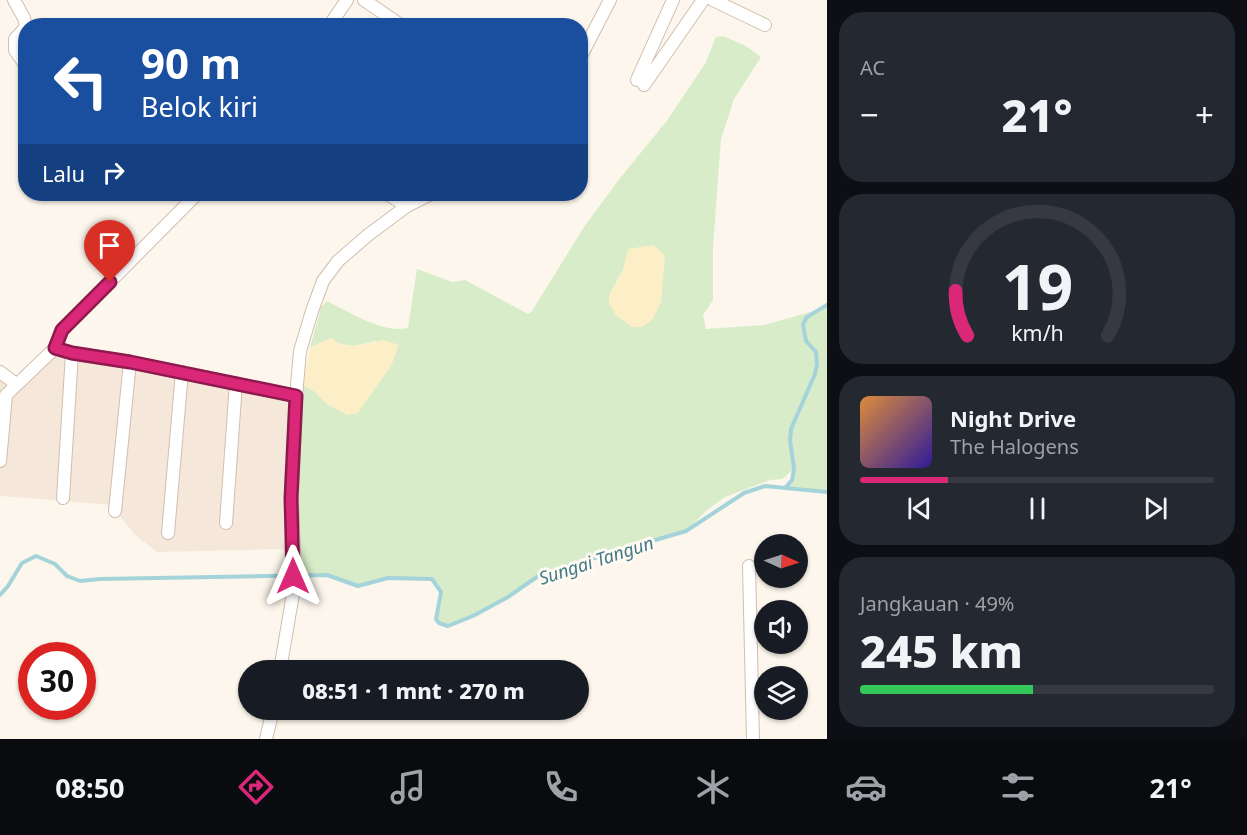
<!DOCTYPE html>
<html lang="id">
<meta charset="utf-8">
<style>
:root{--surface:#171b24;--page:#242831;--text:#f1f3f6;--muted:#9ea1a6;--line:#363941;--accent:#db2777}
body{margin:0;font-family:"Noto Sans",sans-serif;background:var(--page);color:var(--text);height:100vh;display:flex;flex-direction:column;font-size:22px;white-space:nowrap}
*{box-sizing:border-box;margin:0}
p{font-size:20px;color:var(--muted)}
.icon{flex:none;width:33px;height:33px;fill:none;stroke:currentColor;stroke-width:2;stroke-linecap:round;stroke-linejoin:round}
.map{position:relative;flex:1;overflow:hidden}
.panel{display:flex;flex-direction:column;gap:12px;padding:12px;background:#0d0f14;width:420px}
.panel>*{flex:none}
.guide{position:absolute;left:18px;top:18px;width:570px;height:183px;border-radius:24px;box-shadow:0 2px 4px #0004;background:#1a4fa0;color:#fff;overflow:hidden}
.needle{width:39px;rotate:93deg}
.fabs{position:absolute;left:754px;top:534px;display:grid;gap:12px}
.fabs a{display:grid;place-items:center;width:54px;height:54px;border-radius:50%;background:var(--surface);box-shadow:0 2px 4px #0004;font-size:30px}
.speed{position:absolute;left:18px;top:642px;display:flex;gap:12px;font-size:30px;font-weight:700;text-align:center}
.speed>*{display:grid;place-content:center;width:78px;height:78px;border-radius:50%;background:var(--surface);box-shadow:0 2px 4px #0004;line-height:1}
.speed .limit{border:9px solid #d22;background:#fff;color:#111}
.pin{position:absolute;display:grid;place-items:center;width:51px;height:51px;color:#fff;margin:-62px -26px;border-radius:50% 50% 50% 0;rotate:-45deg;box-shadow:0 0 6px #0007}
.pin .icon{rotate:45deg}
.me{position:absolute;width:66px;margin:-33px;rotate:0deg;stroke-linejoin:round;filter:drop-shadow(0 0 4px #0008)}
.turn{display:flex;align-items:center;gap:21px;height:126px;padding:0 24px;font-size:27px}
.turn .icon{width:78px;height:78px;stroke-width:2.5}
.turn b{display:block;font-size:42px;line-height:51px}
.then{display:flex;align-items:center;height:57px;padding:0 24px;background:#0003;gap:12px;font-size:22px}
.big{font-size:45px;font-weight:800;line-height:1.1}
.panel .tile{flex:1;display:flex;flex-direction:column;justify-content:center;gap:9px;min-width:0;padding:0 21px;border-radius:24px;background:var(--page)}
.panel .dial{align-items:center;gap:0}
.dial svg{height:156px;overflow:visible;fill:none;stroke:var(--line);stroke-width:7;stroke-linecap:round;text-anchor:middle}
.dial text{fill:var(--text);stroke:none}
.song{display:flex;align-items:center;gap:18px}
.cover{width:72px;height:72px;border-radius:9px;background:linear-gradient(135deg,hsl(30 70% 55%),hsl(250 70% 35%))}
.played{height:6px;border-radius:3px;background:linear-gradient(90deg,var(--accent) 25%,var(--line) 25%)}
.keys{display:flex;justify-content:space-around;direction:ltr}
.heat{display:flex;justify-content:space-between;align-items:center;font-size:33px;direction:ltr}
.charge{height:9px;border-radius:4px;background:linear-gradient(90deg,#34c759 49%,var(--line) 0)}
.trip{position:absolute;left:238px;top:660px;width:351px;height:60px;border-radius:30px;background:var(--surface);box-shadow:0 2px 4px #0004;font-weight:800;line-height:60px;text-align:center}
.tabs{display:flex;height:96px;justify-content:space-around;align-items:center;background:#090b0e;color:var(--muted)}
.tabs .icon{width:42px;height:42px}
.tabs .on{color:var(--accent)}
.tabs b{font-size:27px;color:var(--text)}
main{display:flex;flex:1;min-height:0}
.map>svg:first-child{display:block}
</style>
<main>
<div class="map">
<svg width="827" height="739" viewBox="0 0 827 739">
<rect width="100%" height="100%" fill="#fdf6ec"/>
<!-- residential -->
<path fill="#f5e8da" d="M64,354L289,400L285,474L288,549L157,552L135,535L111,505L55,500L0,496V378L15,391L43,364L55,356Z"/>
<!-- green -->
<path fill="#d8ecc9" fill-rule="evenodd" d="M723,36L746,46L761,57L734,99L721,139L713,246V300L703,315L706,329L764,325L818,310L827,305V492L786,488L792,480L793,470L782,479L770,480L725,497L707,510L686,531L541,574L508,597L473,616L448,626L439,623L436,619L441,592L432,579L388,578L358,586L327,575H299C297,512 295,448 303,385L314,391L327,404L348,415L357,413L376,341L354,346L324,341L310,348L321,307L327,301C349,312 384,334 408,328L417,269L452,282L465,280L528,314L532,311L584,227L620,178L666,122L705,64L716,37ZM623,270L642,327H632L616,315L609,295Z"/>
<!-- sand -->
<path fill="#fcefc7" d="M653,245L665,255L661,302L653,319L642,327H632L616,315L609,304V295L623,270L628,249Z
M331,338L340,344L354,346L383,340L399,345L391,366L378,384L358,413L348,415L327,404L314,391L303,385L310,348Z"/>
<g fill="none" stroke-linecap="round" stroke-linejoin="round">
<!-- stream -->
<path stroke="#a5d3da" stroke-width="4" d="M786,487L792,480L794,469L790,440L791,429L815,374L817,364L816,352L806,341L803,324L807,317L827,305
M0,595L8,586L22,563L36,556L55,564L67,576L80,581L100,579L327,575L358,586L388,578L432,579L441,592L436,619L439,623L448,626L473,616L508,597L541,574L686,531L744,493L765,486L827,492"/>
<!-- street casing -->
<g stroke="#d1beb0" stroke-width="14">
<path id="street" d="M14,0L24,18L26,26
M364,0L402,26
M713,0L765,25
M329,26L347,0
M26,27L15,39V50L26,66
M580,58L610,0
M637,80L673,0
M644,85L703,0
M197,194L62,330L55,348L72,353L130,362L296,396
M387,194L407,206
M0,372L16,384
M0,461L6,395L55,348
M63,498L72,353
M115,511L130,362
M226,523L236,383
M168,533L182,372
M749,566L753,739
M280,670L293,594L294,552L292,498L296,396L300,351L312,311L323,281L338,261L368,235L407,206L431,194
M266,739L273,710"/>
</g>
<!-- street -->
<use href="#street" stroke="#fff" stroke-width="12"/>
</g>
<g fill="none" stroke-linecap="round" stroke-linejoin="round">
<!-- route casing -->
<g stroke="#8e194d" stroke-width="15">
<path id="route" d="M110,282L62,330L55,348L72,353L130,362L296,396L291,498L293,576"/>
</g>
<!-- route -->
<use href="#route" stroke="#db2777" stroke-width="10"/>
</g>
<g text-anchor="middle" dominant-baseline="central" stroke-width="6" stroke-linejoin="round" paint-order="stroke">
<!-- water labels -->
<g font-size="18" font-style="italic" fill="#437c86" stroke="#fffaf3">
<text transform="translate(596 560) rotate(-18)">Sungai Tangun</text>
</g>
</g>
</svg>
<div class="fabs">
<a><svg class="needle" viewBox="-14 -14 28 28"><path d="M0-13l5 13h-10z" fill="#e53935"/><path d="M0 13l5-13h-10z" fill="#9ea1a6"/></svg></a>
<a><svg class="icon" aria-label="sound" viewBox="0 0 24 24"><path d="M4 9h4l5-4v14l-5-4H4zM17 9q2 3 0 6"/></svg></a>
<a><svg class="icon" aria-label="layers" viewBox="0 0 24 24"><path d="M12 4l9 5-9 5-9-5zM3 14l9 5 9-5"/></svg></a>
</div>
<div class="speed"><div class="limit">30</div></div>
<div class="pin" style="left:110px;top:282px;background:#d93025"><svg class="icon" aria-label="arrive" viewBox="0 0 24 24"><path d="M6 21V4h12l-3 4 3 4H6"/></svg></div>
<svg class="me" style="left:293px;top:576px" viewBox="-20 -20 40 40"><path d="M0-17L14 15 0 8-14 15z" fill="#db2777" stroke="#fff" stroke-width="4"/></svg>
<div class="trip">08:51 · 1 mnt · 270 m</div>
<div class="guide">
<div class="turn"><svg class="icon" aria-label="left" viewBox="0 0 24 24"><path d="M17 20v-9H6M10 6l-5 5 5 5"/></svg><div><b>90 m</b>Belok kiri</div></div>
<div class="then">Lalu<svg class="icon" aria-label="right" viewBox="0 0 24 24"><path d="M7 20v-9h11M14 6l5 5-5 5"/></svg></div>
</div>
</div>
<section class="panel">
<div class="tile"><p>AC</p>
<div class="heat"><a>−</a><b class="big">21°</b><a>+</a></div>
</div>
<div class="tile dial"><svg viewBox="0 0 100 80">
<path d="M14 69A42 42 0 1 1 86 69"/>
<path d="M14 69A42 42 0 0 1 8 46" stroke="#db2777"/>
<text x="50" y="56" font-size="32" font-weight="700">19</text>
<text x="50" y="72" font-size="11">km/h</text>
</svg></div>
<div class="tile">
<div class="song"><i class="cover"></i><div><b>Night Drive</b><p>The Halogens</p></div></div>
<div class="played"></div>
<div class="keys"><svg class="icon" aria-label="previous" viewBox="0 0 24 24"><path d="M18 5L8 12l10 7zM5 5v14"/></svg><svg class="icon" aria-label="pause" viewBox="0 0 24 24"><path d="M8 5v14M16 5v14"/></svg><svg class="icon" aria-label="next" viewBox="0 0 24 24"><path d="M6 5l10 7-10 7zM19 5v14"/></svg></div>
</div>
<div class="tile"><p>Jangkauan · 49%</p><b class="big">245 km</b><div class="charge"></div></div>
</section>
</main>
<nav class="tabs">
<b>08:50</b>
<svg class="icon on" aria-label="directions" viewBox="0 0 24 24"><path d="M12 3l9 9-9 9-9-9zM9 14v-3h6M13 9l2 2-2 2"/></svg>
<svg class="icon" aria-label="music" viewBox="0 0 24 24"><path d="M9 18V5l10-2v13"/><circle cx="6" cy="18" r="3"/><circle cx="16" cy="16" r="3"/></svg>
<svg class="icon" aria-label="phone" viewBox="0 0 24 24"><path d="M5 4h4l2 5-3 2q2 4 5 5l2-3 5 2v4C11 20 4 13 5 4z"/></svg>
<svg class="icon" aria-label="climate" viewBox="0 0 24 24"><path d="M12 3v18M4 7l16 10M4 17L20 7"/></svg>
<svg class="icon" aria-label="car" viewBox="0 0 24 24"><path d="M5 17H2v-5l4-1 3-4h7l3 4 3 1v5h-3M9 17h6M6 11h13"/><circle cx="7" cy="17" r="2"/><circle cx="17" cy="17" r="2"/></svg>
<svg class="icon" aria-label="filters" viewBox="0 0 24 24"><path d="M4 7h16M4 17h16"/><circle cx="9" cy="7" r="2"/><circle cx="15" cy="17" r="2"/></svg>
<b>21°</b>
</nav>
